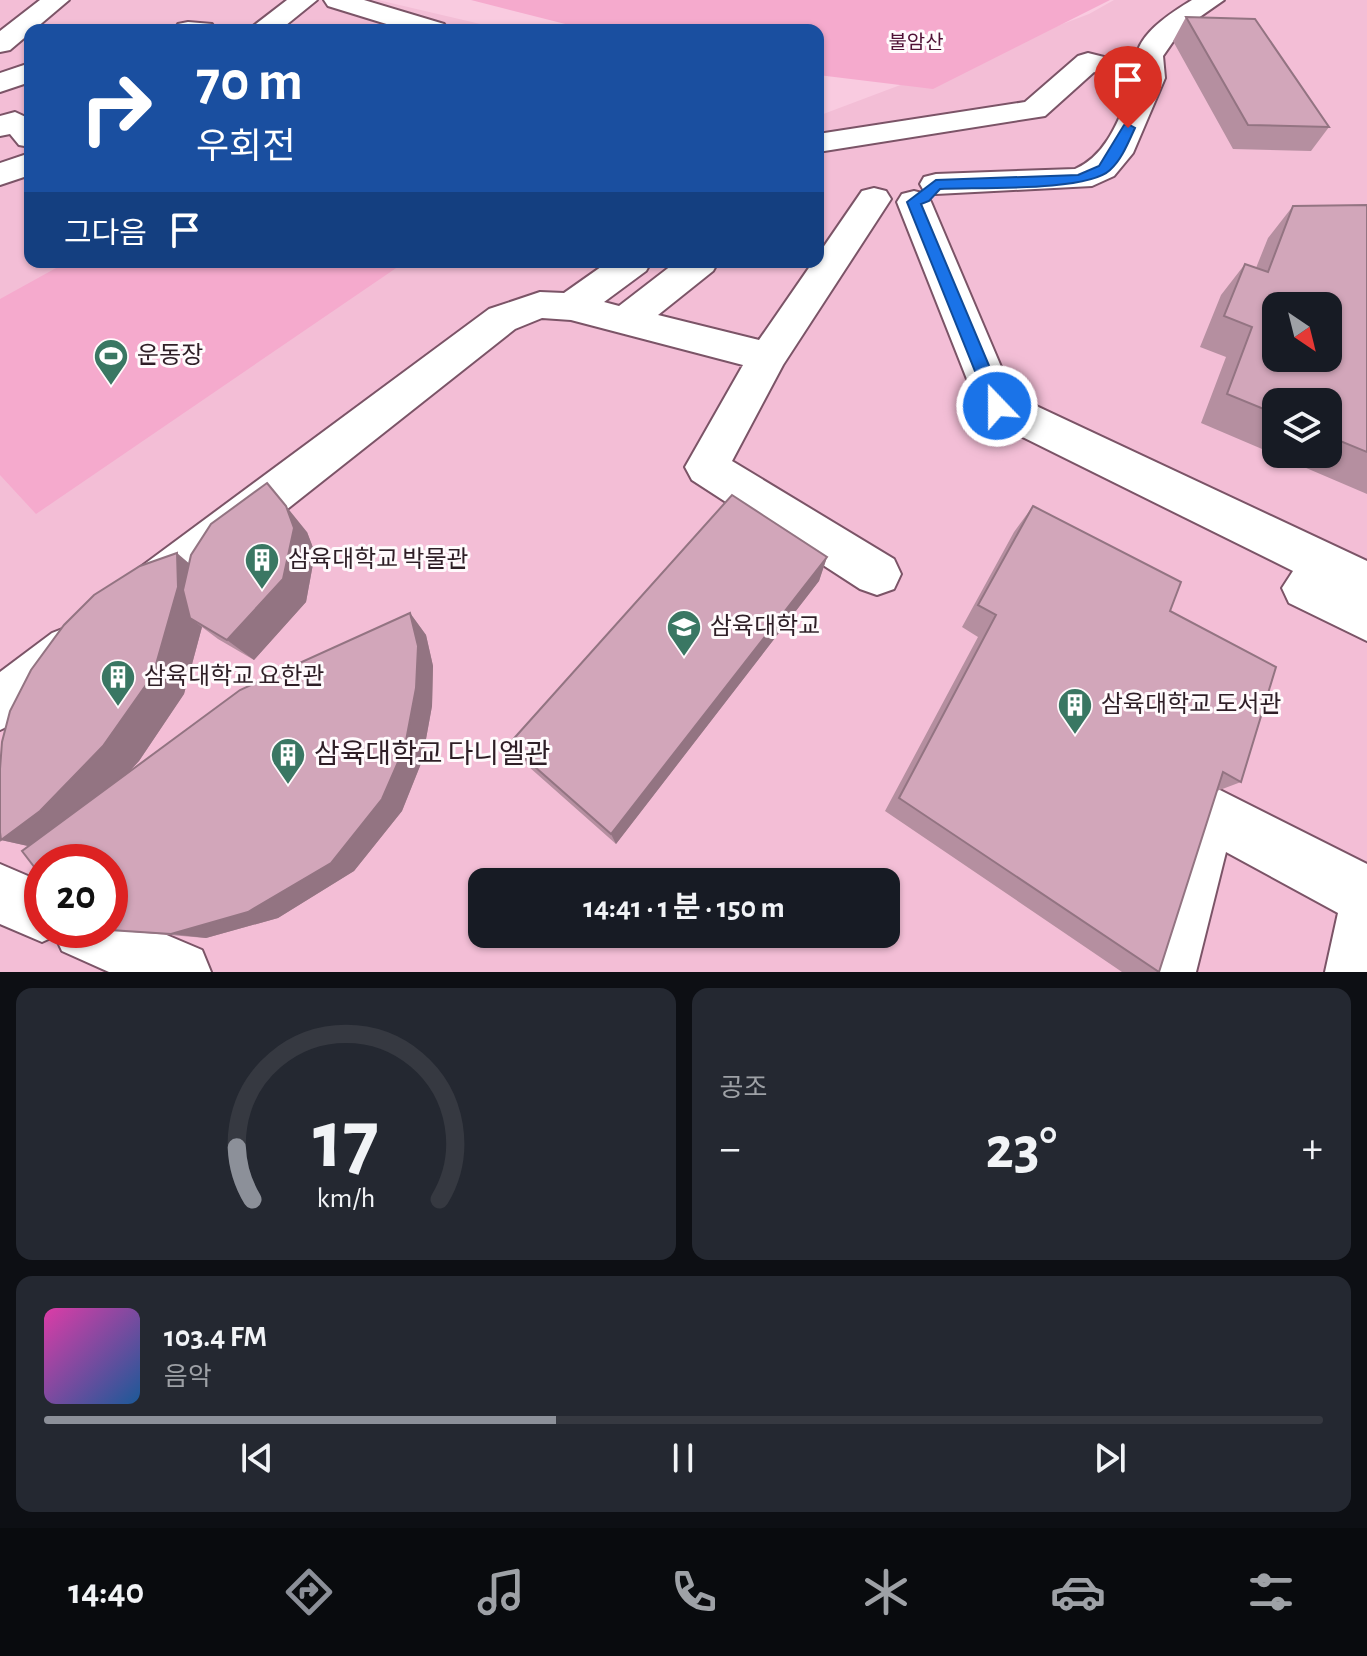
<!DOCTYPE html>
<html lang="ko">
<meta charset="utf-8">
<style>
:root{--surface:#171b24;--page:#242831;--text:#f1f3f6;--muted:#9ea1a6;--line:#363941;--accent:#8c9099}
body{margin:0;font-family:"Alegreya Sans","Noto Sans KR",sans-serif;background:var(--page);color:var(--text);height:100vh;display:flex;flex-direction:column;font-size:30px;white-space:nowrap}
*{box-sizing:border-box;margin:0}
p{font-size:26px;color:var(--muted)}
.icon{flex:none;width:44px;height:44px;fill:none;stroke:currentColor;stroke-width:2;stroke-linecap:round;stroke-linejoin:round}
.map{position:relative;height:972px;overflow:hidden}
.side{display:flex;flex-direction:column;gap:16px;padding:16px;background:#0d0f14;flex:1}
.side>*{flex:none}
.top-card{position:absolute;left:24px;top:24px;width:800px;height:244px;border-radius:16px;box-shadow:0 2px 6px #0004;background:#1a4fa0;color:#fff;overflow:hidden}
.needle{width:52px;rotate:145deg}
.buttons{position:absolute;left:1262px;top:292px;display:grid;gap:16px}
.buttons a{display:grid;place-items:center;width:80px;height:80px;border-radius:16px;background:var(--surface);box-shadow:0 2px 6px #0004;font-size:40px}
.speed{position:absolute;left:24px;top:844px;display:flex;gap:16px;font-size:40px;font-weight:700;text-align:center}
.speed>*{display:grid;place-content:center;width:104px;height:104px;border-radius:50%;background:var(--surface);box-shadow:0 2px 6px #0004;line-height:1}
.speed .limit{border:12px solid #d22;background:#fff;color:#111}
.pin{position:absolute;display:grid;place-items:center;width:68px;height:68px;color:#fff;margin:-82px -34px;border-radius:50% 50% 50% 0;rotate:-45deg;box-shadow:0 0 8px #0007}
.pin .icon{rotate:45deg}
.me{position:absolute;width:88px;margin:-44px;rotate:338deg;stroke-linejoin:round;filter:drop-shadow(0 0 6px #0008)}
.turn{display:flex;align-items:center;gap:28px;height:168px;padding:0 40px;font-size:36px}
.turn .icon{width:104px;height:104px;stroke-width:2.5}
.turn b{display:block;font-size:56px;line-height:68px}
.then{display:flex;align-items:center;height:76px;padding:0 40px;background:#0003;gap:16px;font-size:30px}
.big{font-size:60px;font-weight:700;line-height:1.1}
.side .card{flex:1;display:flex;flex-direction:column;justify-content:center;gap:12px;min-width:0;padding:0 28px;border-radius:16px;background:var(--page)}
.side .dial{align-items:center;gap:0}
.dial svg{height:208px;overflow:visible;fill:none;stroke:var(--line);stroke-width:7;stroke-linecap:round;text-anchor:middle}
.dial text{fill:var(--text);stroke:none}
.song{display:flex;align-items:center;gap:24px}
.cover{width:96px;height:96px;border-radius:12px;background:linear-gradient(135deg,hsl(320 70% 55%),hsl(210 70% 35%))}
.played{height:8px;border-radius:4px;background:linear-gradient(90deg,var(--accent) 40%,var(--line) 40%)}
.keys{display:flex;justify-content:space-around;direction:ltr}
.heat{display:flex;justify-content:space-between;align-items:center;font-size:44px;direction:ltr}
.side .tiles{flex:1;display:grid;gap:16px;grid-template-columns:1fr 1fr}
.card:last-child{grid-column:span 2}
.trip{position:absolute;left:468px;top:868px;width:432px;height:80px;border-radius:16px;background:var(--surface);box-shadow:0 2px 6px #0004;font-weight:700;line-height:80px;text-align:center}
.tabs{display:flex;height:128px;justify-content:space-around;align-items:center;background:#090b0e;color:var(--muted)}
.tabs .icon{width:56px;height:56px}
.tabs .selected{color:var(--accent)}
.tabs b{font-size:36px;color:var(--text)}
.map>svg:first-child{display:block}
</style>
<div class="map">
<svg width="1367" height="972" viewBox="0 0 1367 972">
<rect width="100%" height="100%" fill="#f9cbe0"/>
<!-- built -->
<path fill="#f3bed6" fill-rule="evenodd" d="M0,0H378L506,30H30V262H818V116L1089,14L1114,0H1367V972H0ZM1276,306H1328V358H1276ZM1276,402H1328V454H1276ZM42,862H110V930H42ZM482,882H886V934H482Z"/>
<!-- green -->
<path fill="#f5aacd" d="M471,0H1110L933,89L818,75V30H589Z
M67,262H405L36,514L0,475V299Z"/>
<g fill="none" stroke-linecap="round" stroke-linejoin="round">
<!-- minor casing -->
<g stroke="#7b5467" stroke-width="4">
<path id="minor" d="M40,0H69L10,50L0,52V31Z
M287,0H317L280,30H248Z
M324,0H364L444,24L448,30H406L328,6Z
M1192,0H1224L1181,30L1163,56L1165,78L1133,153L1114,176L1092,186L936,194L924,191L920,184L924,177L936,174L1075,169C1110,154 1121,112 1136,79L1129,81L1094,72L1045,116L818,152V134L1025,102L1078,56L1088,53L1136,65C1133,36 1171,13 1192,0Z
M188,22L212,24L216,30H174L178,24Z
M30,63V82L0,92V73Z
M15,112L30,119V147L19,145L10,134L0,136V116Z
M30,153V175L0,185V163Z
M874,188L886,191L891,199L783,365L732,461L894,559L901,574L894,589L877,595L860,589L692,480L685,467L743,365L571,320L542,318L515,329L157,612L140,618L123,612L116,596L123,580L489,309L540,292L564,293L608,262H651L646,271L604,302L619,306L676,262H718L713,271L658,315L759,340L813,262H818V255L862,191Z
M914,191L926,194L931,202L1013,395L1367,561V641L1289,603L1282,588L1293,571L982,417L897,202L902,194Z
M70,626L88,633L95,650C82,680 30,717 0,730V672L52,633Z
M1208,784L1367,864V972H1325L1338,913L1226,852L1196,972H1134L1180,812L1188,792Z
M0,864L42,882V930H110V911L202,950L211,972H109L62,951L55,936L42,942L0,924Z"/>
</g>
<!-- minor -->
<use href="#minor" fill="#fff" fill-rule="evenodd"/>
</g>
<!-- wall -->
<path fill="#b58fa0" fill-rule="evenodd" d="M1186,17L1329,127L1311,151L1233,149L1173,41Z
M1367,205V494L1201,423L1226,357L1200,347L1221,295L1245,264L1256,268L1268,238L1293,206ZM1276,402H1328V454H1276Z
M1033,506L1170,611L1241,782L1217,791L1159,972H1122L885,811L978,637L962,627L1014,532Z
M307,532L315,553L306,602L254,660L218,639L202,627L184,694L139,761L128,772L410,613L426,635L433,666L432,706L422,761L402,811L354,871L278,918L206,938L108,930L28,846L1,840L189,564Z
M827,557L819,581L616,844L520,759L509,744Z"/>
<!-- shaded-wall -->
<path fill="#937482" d="M286,506L307,532L315,553L306,602L254,660L227,640Z
M177,553L205,577L190,618L202,627L184,694L139,761L82,823L46,850L1,840Z
M827,557L819,581L616,844L611,834Z
M410,613L426,635L433,666L432,706L422,761L402,811L354,871L278,918L206,938L171,934Z"/>
<!-- building -->
<path fill="#d2a6ba" stroke="#937482" stroke-width="2" fill-rule="evenodd" d="M1186,17L1255,19L1329,127L1248,125Z
M1367,205V452L1328,436V402H1276V414L1227,394L1252,327L1224,316L1245,264L1268,272L1293,206ZM1276,306H1328V358H1276Z
M267,483L286,506L294,528L283,579L227,640L190,618L183,590L191,555L211,524Z
M732,495L827,557L611,834L509,744Z
M1033,506L1181,582L1170,611L1276,667L1241,782L1223,772L1159,972L899,798L996,615L978,605Z
M177,553L178,587L153,675L103,746L40,811L1,840L0,832V769L2,742L10,711L31,670L64,625L94,595L140,566Z
M410,613L418,646L416,688L405,746L382,799L331,863L248,912L171,934L110,930V862H42V877L22,851L240,690Z"/>
<!-- route -->
<path fill="#1a73e8" stroke="#114b97" stroke-width="2" d="M1128,124L1135,128C1128,143 1122,159 1110,170C1087,192 975,187 940,189L929,201L921,204L1006,406L997,413L991,411L907,202L936,180L1078,175L1099,166L1124,125Z"/>
<!-- icons -->
<defs>
<g id="stadium-pin" transform="scale(1.8)"><path d="M0 17L-7.5 6A9.5 9.5 0 1 1 7.5 6Z" fill="#3a7763" stroke="#fffafc"/><path d="M0-5a6.5 5 0 1 0 0 10a6.5 5 0 1 0 0-10ZM-3.5-1.8h7v3.6h-7Z" fill="#fff"/></g>
<g id="building-pin" transform="scale(1.8)"><path d="M0 17L-7.5 6A9.5 9.5 0 1 1 7.5 6Z" fill="#3a7763" stroke="#fffafc"/><path d="M-4-6H4V6H1V3H-1V6H-4ZM-2.5-4.3h1.7v1.8h-1.7ZM.8-4.3h1.7v1.8H.8ZM-2.5-1h1.7V.8h-1.7ZM.8-1h1.7V.8H.8Z" fill="#fff"/></g>
<g id="university-pin" transform="scale(1.8)"><path d="M0 17L-7.5 6A9.5 9.5 0 1 1 7.5 6Z" fill="#3a7763" stroke="#fffafc"/><path d="M0-5L7-2L0 1L-7-2ZM-4 1L0 2.5L4 1V4Q0 6-4 4Z" fill="#fff"/></g>
</defs>
<g fill-rule="evenodd">
<use href="#stadium-pin" x="111" y="356"/>
<use href="#building-pin" x="262" y="560"/>
<use href="#university-pin" x="684" y="627"/>
<use href="#building-pin" x="118" y="677"/>
<use href="#building-pin" x="1075" y="705"/>
<use href="#building-pin" x="288" y="755"/>
</g>
<g text-anchor="middle" dominant-baseline="central" stroke-width="6" stroke-linejoin="round" paint-order="stroke">
<!-- far-park labels -->
<g font-size="20" fill="#501236" stroke="#fffafc">
<text x="916" y="43">불암산</text>
</g>
<!-- poi labels -->
<g font-size="24" fill="#2e1e26" stroke="#fffafc" text-anchor="start">
<text x="137" y="356">운동장</text>
<text x="288" y="560">삼육대학교 박물관</text>
<text x="710" y="627">삼육대학교</text>
<text x="144" y="677">삼육대학교 요한관</text>
<text x="1101" y="705">삼육대학교 도서관</text>
</g>
<!-- near-poi labels -->
<g font-size="28" fill="#2e1e26" stroke="#fffafc" text-anchor="start">
<text x="314" y="755">삼육대학교 다니엘관</text>
</g>
</g>
</svg>
<div class="buttons">
<a><svg class="needle" viewBox="-14 -14 28 28"><path d="M0-13l5 13h-10z" fill="#e53935"/><path d="M0 13l5-13h-10z" fill="#9ea1a6"/></svg></a>
<a><svg class="icon" aria-label="layers" viewBox="0 0 24 24"><path d="M12 4l9 5-9 5-9-5zM3 14l9 5 9-5"/></svg></a>
</div>
<div class="speed"><div class="limit">20</div></div>
<div class="pin" style="left:1128px;top:128px;background:#d93025"><svg class="icon" aria-label="arrive" viewBox="0 0 24 24"><path d="M6 21V4h12l-3 4 3 4H6"/></svg></div>
<svg class="me" style="left:997px;top:406px" viewBox="-20 -20 40 40"><circle r="17" fill="#1a73e8" stroke="#fff" stroke-width="3"/><path d="M0-11L8 9 0 5-8 9z" fill="#fff"/></svg>
<div class="trip">14:41 · 1 분 · 150 m</div>
<div class="top-card">
<div class="turn"><svg class="icon" aria-label="right" viewBox="0 0 24 24"><path d="M7 20v-9h11M14 6l5 5-5 5"/></svg><div><b>70 m</b>우회전</div></div>
<div class="then">그다음<svg class="icon" aria-label="arrive" viewBox="0 0 24 24"><path d="M6 21V4h12l-3 4 3 4H6"/></svg></div>
</div>
</div>
<section class="side">
<div class="tiles">
<div class="card dial"><svg viewBox="0 0 100 80">
<path d="M14 69A42 42 0 1 1 86 69"/>
<path d="M14 69A42 42 0 0 1 8 49" stroke="#8c9099"/>
<text x="50" y="56" font-size="32" font-weight="700">17</text>
<text x="50" y="72" font-size="11">km/h</text>
</svg></div>
<div class="card"><p>공조</p>
<div class="heat"><a>−</a><b class="big">23°</b><a>+</a></div>
</div>
<div class="card">
<div class="song"><i class="cover"></i><div><b>103.4 FM</b><p>음악</p></div></div>
<div class="played"></div>
<div class="keys"><svg class="icon" aria-label="previous" viewBox="0 0 24 24"><path d="M18 5L8 12l10 7zM5 5v14"/></svg><svg class="icon" aria-label="pause" viewBox="0 0 24 24"><path d="M8 5v14M16 5v14"/></svg><svg class="icon" aria-label="next" viewBox="0 0 24 24"><path d="M6 5l10 7-10 7zM19 5v14"/></svg></div>
</div>
</div>
</section>
<nav class="tabs">
<b>14:40</b>
<svg class="icon selected" aria-label="directions" viewBox="0 0 24 24"><path d="M12 3l9 9-9 9-9-9zM9 14v-3h6M13 9l2 2-2 2"/></svg>
<svg class="icon" aria-label="music" viewBox="0 0 24 24"><path d="M9 18V5l10-2v13"/><circle cx="6" cy="18" r="3"/><circle cx="16" cy="16" r="3"/></svg>
<svg class="icon" aria-label="phone" viewBox="0 0 24 24"><path d="M5 4h4l2 5-3 2q2 4 5 5l2-3 5 2v4C11 20 4 13 5 4z"/></svg>
<svg class="icon" aria-label="climate" viewBox="0 0 24 24"><path d="M12 3v18M4 7l16 10M4 17L20 7"/></svg>
<svg class="icon" aria-label="car" viewBox="0 0 24 24"><path d="M5 17H2v-5l4-1 3-4h7l3 4 3 1v5h-3M9 17h6M6 11h13"/><circle cx="7" cy="17" r="2"/><circle cx="17" cy="17" r="2"/></svg>
<svg class="icon" aria-label="filters" viewBox="0 0 24 24"><path d="M4 7h16M4 17h16"/><circle cx="9" cy="7" r="2"/><circle cx="15" cy="17" r="2"/></svg>
</nav>
